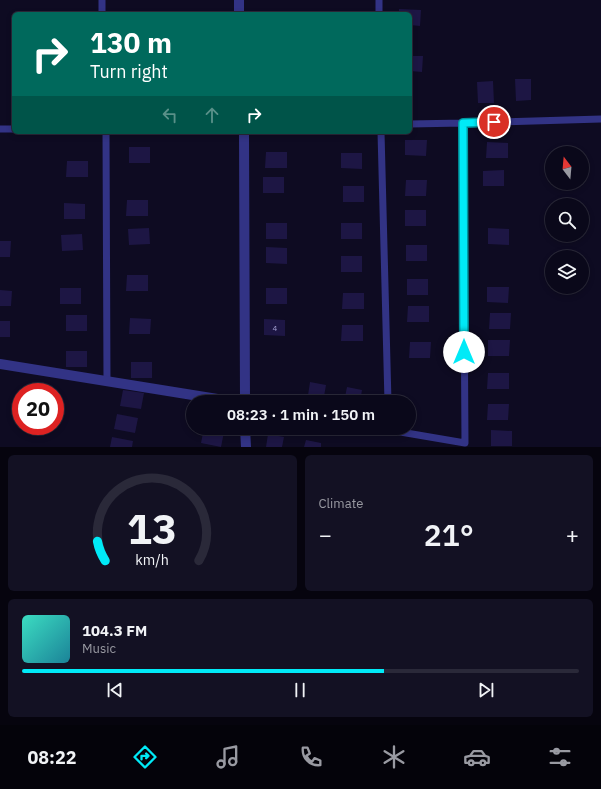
<!DOCTYPE html>
<meta charset="utf-8">
<style>
:root{--surface:#0a081a;--page:#131123;--text:#f1f3f6;--muted:#999aa2;--line:#2a2939;--accent:#00eaf7}
body{margin:0;font-family:"IBM Plex Sans",sans-serif;background:var(--page);color:var(--text);height:100vh;display:flex;flex-direction:column;font-size:15px;white-space:nowrap}
*{box-sizing:border-box;margin:0}
p{font-size:13px;color:var(--muted)}
.icon{flex:none;width:22px;height:22px;fill:none;stroke:currentColor;stroke-width:2;stroke-linecap:round;stroke-linejoin:round}
.map{position:relative;height:447px;overflow:hidden}
.sheet{display:flex;flex-direction:column;gap:8px;padding:8px;background:#06040e;flex:1}
.sheet>*{flex:none}
.guide{position:absolute;left:12px;top:12px;width:400px;height:122px;border-radius:6px;box-shadow:0 2px 6px #0003,0 0 0 1px var(--line);background:#00695c;color:#fff;overflow:hidden}
.needle{width:26px;rotate:344deg}
.fabs{position:absolute;left:545px;top:146px;display:grid;gap:8px}
.fabs a{display:grid;place-items:center;width:44px;height:44px;border-radius:50%;background:var(--surface);box-shadow:0 2px 6px #0003,0 0 0 1px var(--line);font-size:20px}
.speed{position:absolute;left:12px;top:383px;display:flex;gap:8px;font-size:20px;font-weight:700;text-align:center}
.speed>*{display:grid;place-content:center;width:52px;height:52px;border-radius:50%;background:var(--surface);box-shadow:0 2px 6px #0003,0 0 0 1px var(--line);line-height:1}
.speed .limit{border:6px solid #d22;background:#fff;color:#111}
.pin{position:absolute;display:grid;place-items:center;width:34px;height:34px;color:#fff;margin:-17px;border:2px solid #fff;border-radius:50%;box-shadow:0 1px 4px #0007}
.me{position:absolute;width:44px;margin:-22px;rotate:0deg;stroke-linejoin:round;filter:drop-shadow(0 0 3px #0008)}
.turn{display:flex;align-items:center;gap:14px;height:84px;padding:0 12px;font-size:18px}
.turn .icon{width:52px;height:52px;stroke-width:2.5}
.turn b{display:block;font-size:28px;line-height:34px}
.lanes{display:flex;align-items:center;height:38px;padding:0 12px;background:#0003;justify-content:center;gap:20px;direction:ltr}
.lanes .off{opacity:.35}
.big{font-size:30px;font-weight:600;line-height:1.1}
.sheet .widget{flex:1;display:flex;flex-direction:column;justify-content:center;gap:6px;min-width:0;padding:0 14px;border-radius:6px;background:var(--page)}
.sheet .dial{align-items:center;gap:0}
.dial svg{height:104px;overflow:visible;fill:none;stroke:var(--line);stroke-width:7;stroke-linecap:round;text-anchor:middle}
.dial text{fill:var(--text);stroke:none}
.song{display:flex;align-items:center;gap:12px}
.cover{width:48px;height:48px;border-radius:6px;background:linear-gradient(135deg,hsl(170 70% 55%),hsl(190 70% 35%))}
.played{height:4px;border-radius:2px;background:linear-gradient(90deg,var(--accent) 65%,var(--line) 65%)}
.keys{display:flex;justify-content:space-around;direction:ltr}
.heat{display:flex;justify-content:space-between;align-items:center;font-size:22px;direction:ltr}
.sheet .tiles{flex:1;display:grid;gap:8px;grid-template-columns:1fr 1fr}
.widget:last-child{grid-column:span 2}
.trip{position:absolute;left:186px;top:395px;width:230px;height:40px;border-radius:20px;background:var(--surface);box-shadow:0 2px 6px #0003,0 0 0 1px var(--line);font-weight:600;line-height:40px;text-align:center}
.tab-bar{display:flex;height:64px;justify-content:space-around;align-items:center;background:#04030a;color:var(--muted)}
.tab-bar .icon{width:28px;height:28px}
.tab-bar .selected{color:var(--accent)}
.tab-bar b{font-size:18px;color:var(--text)}
.map>svg:first-child{display:block}
</style>
<div class="map">
<svg width="601" height="447" viewBox="0 0 601 447">
<rect width="100%" height="100%" fill="#0e0b22"/>
<!-- building -->
<path fill="#1d1644" d="M399,9L421,10L420,26L410,25V14H399Z
M410,56H423L422,72L410,71Z
M515,79H531V100L516,101Z
M493,81L494,103H478L477,82Z
M405,140H427L426,156L405,155Z
M487,142L508,143V158H486Z
M129,147H150V163H129Z
M266,152H287V168H265Z
M341,153H362V169L341,168Z
M67,161H88V177H66Z
M504,170V186H483V171Z
M263,177H284V193H263Z
M406,180H427L426,196H405Z
M343,186H364V202H343Z
M127,200H148V216H126Z
M64,203L85,204V219H64Z
M405,210H426V226H405Z
M266,223H287V239H266Z
M341,223H362V239H341Z
M149,228L150,244L129,245L128,229Z
M488,228L509,229V245L488,244Z
M82,234L83,250L62,251L61,235Z
M0,241H11L10,257H0Z
M406,245H427V261H406Z
M266,247L287,248V264L266,263Z
M341,256H362V272H341Z
M127,275H148V291H126Z
M407,279H428V295H407Z
M487,287H509L508,303L487,302Z
M60,288H81V304H60Z
M266,288H287V304H266Z
M0,290L12,291L11,306H0Z
M343,293H364V309H342Z
M408,306H429V322H407Z
M490,313H511L510,329H489Z
M66,315H87V331H66Z
M130,318L151,319L150,334H129Z
M264,319L285,320V336L264,335Z
M0,321H10V337H0Z
M342,325H363V341H341Z
M488,340H510L509,356H488Z
M410,342H431L430,358H409Z
M66,351H87V367H66Z
M131,362H152V378H131Z
M488,373H509V389H487Z
M310,382L326,385L323,402H307Z
M347,387L362,390L360,402H344Z
M123,390L144,393L141,409L120,406Z
M488,404H509L508,420H487Z
M117,414L138,418L135,433L114,429Z
M204,428L224,432L221,447L201,443Z
M491,430L512,431V446H491Z
M268,434L284,437L282,447H266Z
M112,437L133,441L132,447H110Z
M306,440L321,443V447H304Z"/>
<g fill="none" stroke-linecap="round" stroke-linejoin="round">
<!-- lane -->
<path stroke="#323385" stroke-width="7" d="M102,0V14
M379,0V14
M463,123L601,119
M0,129H14
M106,132L107,382
M381,132L388,402
M377,428L465,443L463,123L410,124"/>
<!-- street -->
<path stroke="#323385" stroke-width="10" d="M239,0V14
M244,132L245,402
M0,364L236,402
M245,428L246,447"/>
</g>
<g fill="none" stroke-linecap="round" stroke-linejoin="round">
<!-- route casing -->
<g stroke="#0098a1" stroke-width="10">
<path id="route" d="M464,352L463,123L494,122"/>
</g>
<!-- route -->
<use href="#route" stroke="#00eaf7" stroke-width="7"/>
</g>
<g text-anchor="middle" dominant-baseline="central" stroke-width="4" stroke-linejoin="round" paint-order="stroke">
<!-- number labels -->
<g font-size="8" fill="#a29ed0">
<text x="275" y="328">4</text>
</g>
</g>
</svg>
<div class="fabs">
<a><svg class="needle" viewBox="-14 -14 28 28"><path d="M0-13l5 13h-10z" fill="#e53935"/><path d="M0 13l5-13h-10z" fill="#999aa2"/></svg></a>
<a><svg class="icon" aria-label="search" viewBox="0 0 24 24"><circle cx="10" cy="10" r="6"/><path d="M15 15l6 6"/></svg></a>
<a><svg class="icon" aria-label="layers" viewBox="0 0 24 24"><path d="M12 4l9 5-9 5-9-5zM3 14l9 5 9-5"/></svg></a>
</div>
<div class="speed"><div class="limit">20</div></div>
<div class="pin" style="left:494px;top:122px;background:#d93025"><svg class="icon" aria-label="arrive" viewBox="0 0 24 24"><path d="M6 21V4h12l-3 4 3 4H6"/></svg></div>
<svg class="me" style="left:464px;top:352px" viewBox="-20 -20 40 40"><circle r="19" fill="#fff"/><path d="M0-13L10 11 0 6-10 11z" fill="#00eaf7"/></svg>
<div class="trip">08:23 · 1 min · 150 m</div>
<div class="guide">
<div class="turn"><svg class="icon" aria-label="right" viewBox="0 0 24 24"><path d="M7 20v-9h11M14 6l5 5-5 5"/></svg><div><b>130 m</b>Turn right</div></div>
<div class="lanes"><svg class="icon off" aria-label="left" viewBox="0 0 24 24"><path d="M17 20v-9H6M10 6l-5 5 5 5"/></svg><svg class="icon off" aria-label="ahead" viewBox="0 0 24 24"><path d="M12 20V5M6 11l6-6 6 6"/></svg><svg class="icon" aria-label="right" viewBox="0 0 24 24"><path d="M7 20v-9h11M14 6l5 5-5 5"/></svg></div>
</div>
</div>
<section class="sheet">
<div class="tiles">
<div class="widget dial"><svg viewBox="0 0 100 80">
<path d="M14 69A42 42 0 1 1 86 69"/>
<path d="M14 69A42 42 0 0 1 8 54" stroke="#00eaf7"/>
<text x="50" y="56" font-size="32" font-weight="700">13</text>
<text x="50" y="72" font-size="11">km/h</text>
</svg></div>
<div class="widget"><p>Climate</p>
<div class="heat"><a>−</a><b class="big">21°</b><a>+</a></div>
</div>
<div class="widget">
<div class="song"><i class="cover"></i><div><b>104.3 FM</b><p>Music</p></div></div>
<div class="played"></div>
<div class="keys"><svg class="icon" aria-label="previous" viewBox="0 0 24 24"><path d="M18 5L8 12l10 7zM5 5v14"/></svg><svg class="icon" aria-label="pause" viewBox="0 0 24 24"><path d="M8 5v14M16 5v14"/></svg><svg class="icon" aria-label="next" viewBox="0 0 24 24"><path d="M6 5l10 7-10 7zM19 5v14"/></svg></div>
</div>
</div>
</section>
<nav class="tab-bar">
<b>08:22</b>
<svg class="icon selected" aria-label="directions" viewBox="0 0 24 24"><path d="M12 3l9 9-9 9-9-9zM9 14v-3h6M13 9l2 2-2 2"/></svg>
<svg class="icon" aria-label="music" viewBox="0 0 24 24"><path d="M9 18V5l10-2v13"/><circle cx="6" cy="18" r="3"/><circle cx="16" cy="16" r="3"/></svg>
<svg class="icon" aria-label="phone" viewBox="0 0 24 24"><path d="M5 4h4l2 5-3 2q2 4 5 5l2-3 5 2v4C11 20 4 13 5 4z"/></svg>
<svg class="icon" aria-label="climate" viewBox="0 0 24 24"><path d="M12 3v18M4 7l16 10M4 17L20 7"/></svg>
<svg class="icon" aria-label="car" viewBox="0 0 24 24"><path d="M5 17H2v-5l4-1 3-4h7l3 4 3 1v5h-3M9 17h6M6 11h13"/><circle cx="7" cy="17" r="2"/><circle cx="17" cy="17" r="2"/></svg>
<svg class="icon" aria-label="filters" viewBox="0 0 24 24"><path d="M4 7h16M4 17h16"/><circle cx="9" cy="7" r="2"/><circle cx="15" cy="17" r="2"/></svg>
</nav>
